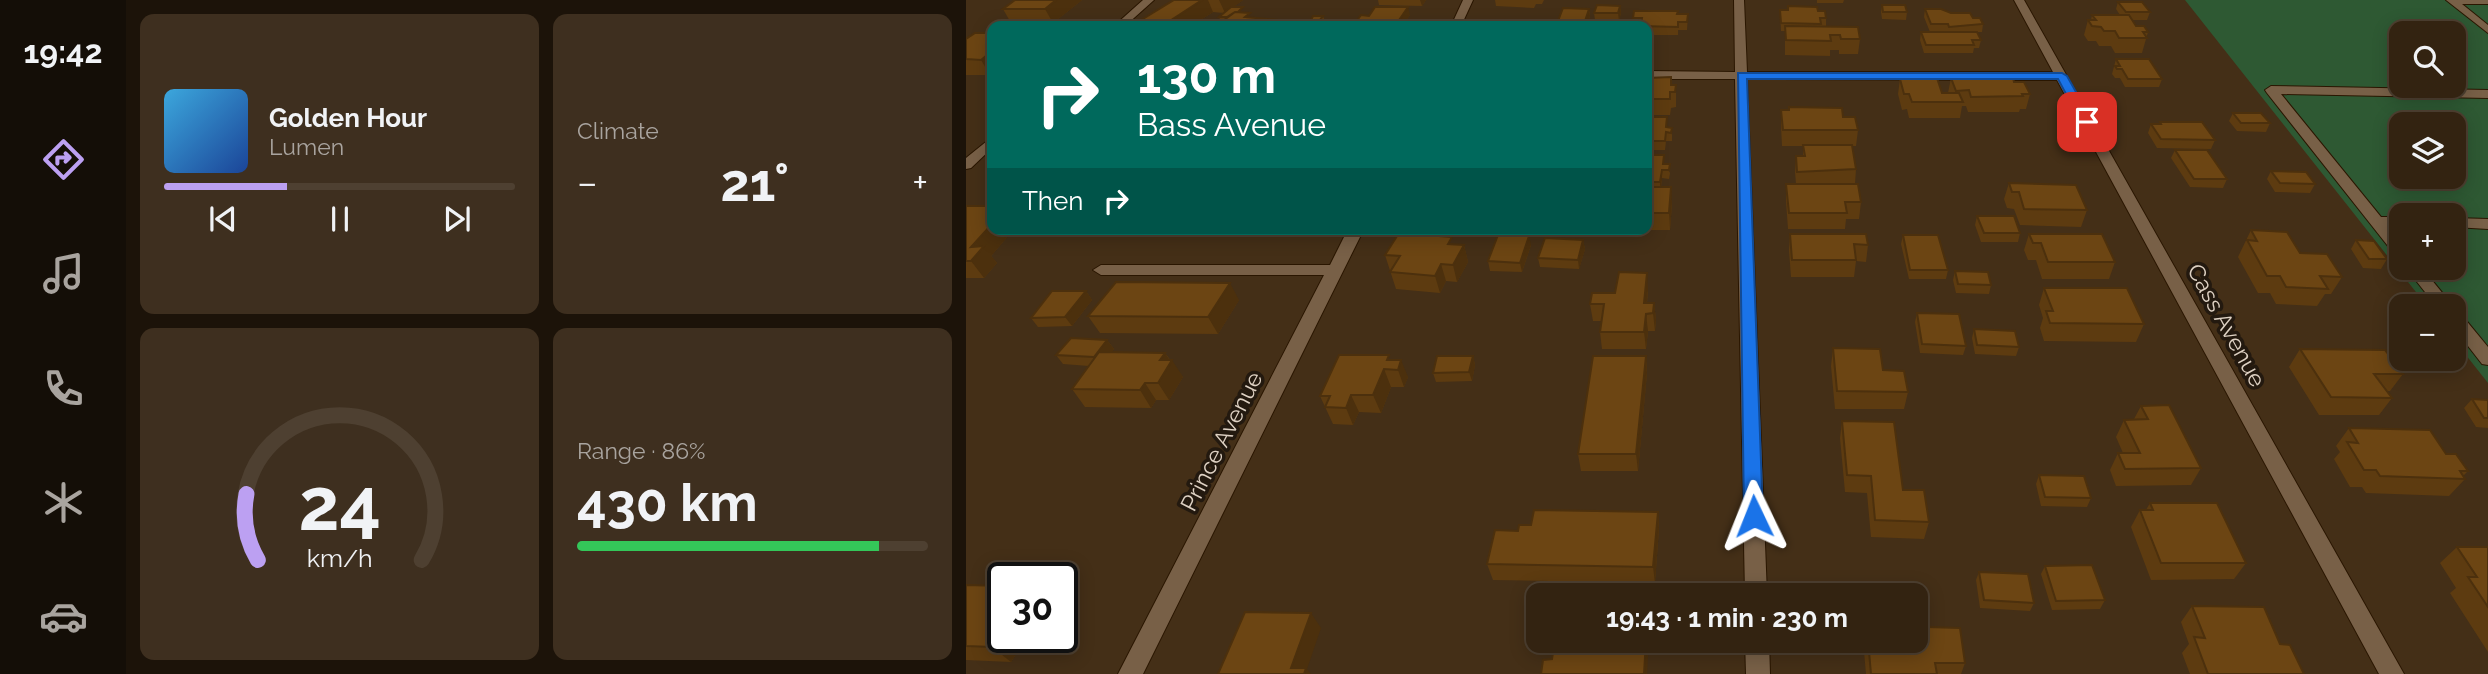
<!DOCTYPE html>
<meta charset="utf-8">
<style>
:root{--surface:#332311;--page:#3e2f1f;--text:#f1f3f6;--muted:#a9a49f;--line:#4e4031;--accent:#bca0f2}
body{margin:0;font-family:Raleway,sans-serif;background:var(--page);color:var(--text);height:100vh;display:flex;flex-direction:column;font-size:26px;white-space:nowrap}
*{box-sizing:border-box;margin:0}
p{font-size:23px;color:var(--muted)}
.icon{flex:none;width:38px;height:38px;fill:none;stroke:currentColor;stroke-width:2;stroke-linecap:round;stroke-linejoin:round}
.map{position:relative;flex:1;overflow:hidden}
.panel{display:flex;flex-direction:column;gap:14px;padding:14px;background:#1c1309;width:840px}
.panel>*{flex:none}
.top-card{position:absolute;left:21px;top:21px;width:665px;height:214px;border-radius:14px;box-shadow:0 4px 18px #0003,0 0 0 2px var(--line);background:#00695c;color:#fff;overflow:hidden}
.controls{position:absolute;left:1423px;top:21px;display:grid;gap:14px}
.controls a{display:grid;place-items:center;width:77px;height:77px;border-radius:14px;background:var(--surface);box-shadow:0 4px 18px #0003,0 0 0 2px var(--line);font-size:35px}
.speed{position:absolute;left:21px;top:562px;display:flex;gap:14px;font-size:35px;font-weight:700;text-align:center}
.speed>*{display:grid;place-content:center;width:91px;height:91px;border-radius:50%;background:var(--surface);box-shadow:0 4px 18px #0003,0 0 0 2px var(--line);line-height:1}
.speed .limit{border:4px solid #111;border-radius:10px;background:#fff;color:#111}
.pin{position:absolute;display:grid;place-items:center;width:60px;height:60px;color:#fff;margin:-30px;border-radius:14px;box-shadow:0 4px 10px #0006}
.me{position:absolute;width:77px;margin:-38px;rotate:358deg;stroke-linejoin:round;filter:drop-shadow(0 0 5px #0008)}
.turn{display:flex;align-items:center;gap:24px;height:147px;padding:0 35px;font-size:32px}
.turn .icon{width:91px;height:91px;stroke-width:2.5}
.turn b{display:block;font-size:49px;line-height:60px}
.then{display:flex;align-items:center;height:66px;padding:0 35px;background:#0003;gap:14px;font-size:26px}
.big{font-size:52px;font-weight:700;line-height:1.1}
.panel .widget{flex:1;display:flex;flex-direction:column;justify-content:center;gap:10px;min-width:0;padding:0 24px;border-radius:14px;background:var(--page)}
.panel .dial{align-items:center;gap:0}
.dial svg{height:182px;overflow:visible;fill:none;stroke:var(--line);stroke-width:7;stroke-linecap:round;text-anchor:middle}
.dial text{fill:var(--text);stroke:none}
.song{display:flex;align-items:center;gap:21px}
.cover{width:84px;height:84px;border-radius:10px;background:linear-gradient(135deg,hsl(200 70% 55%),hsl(220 70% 35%))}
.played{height:7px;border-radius:4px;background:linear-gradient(90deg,var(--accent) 35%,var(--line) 35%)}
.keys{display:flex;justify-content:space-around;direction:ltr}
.heat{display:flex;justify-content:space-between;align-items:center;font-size:38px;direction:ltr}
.charge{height:10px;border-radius:5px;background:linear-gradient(90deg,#34c759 86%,var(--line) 0)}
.panel .tiles{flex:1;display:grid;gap:14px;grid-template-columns:repeat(2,1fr)}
.trip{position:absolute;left:560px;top:583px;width:402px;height:70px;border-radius:14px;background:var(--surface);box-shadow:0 4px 18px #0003,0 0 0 2px var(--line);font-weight:700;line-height:70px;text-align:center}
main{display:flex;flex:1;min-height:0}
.tabs{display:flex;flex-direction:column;width:126px;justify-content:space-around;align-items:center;background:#140e07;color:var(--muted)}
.tabs .icon{width:49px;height:49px}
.tabs .selected{color:var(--accent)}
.tabs b{font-size:32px;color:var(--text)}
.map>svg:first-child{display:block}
</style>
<main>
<nav class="tabs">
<b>19:42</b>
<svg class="icon selected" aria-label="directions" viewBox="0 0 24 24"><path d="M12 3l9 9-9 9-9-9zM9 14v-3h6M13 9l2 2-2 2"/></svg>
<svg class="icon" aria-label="music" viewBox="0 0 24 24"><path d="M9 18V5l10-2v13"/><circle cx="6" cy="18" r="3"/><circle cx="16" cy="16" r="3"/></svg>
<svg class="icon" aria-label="phone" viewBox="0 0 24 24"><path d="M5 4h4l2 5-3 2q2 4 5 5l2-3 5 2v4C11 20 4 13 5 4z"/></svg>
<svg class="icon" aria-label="climate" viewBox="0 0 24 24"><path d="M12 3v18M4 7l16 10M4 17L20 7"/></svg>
<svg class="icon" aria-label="car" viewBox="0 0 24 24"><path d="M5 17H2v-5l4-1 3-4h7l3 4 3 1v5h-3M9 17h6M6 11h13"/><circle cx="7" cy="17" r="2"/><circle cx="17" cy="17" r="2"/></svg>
</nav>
<section class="panel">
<div class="tiles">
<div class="widget">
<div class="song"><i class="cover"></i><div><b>Golden Hour</b><p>Lumen</p></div></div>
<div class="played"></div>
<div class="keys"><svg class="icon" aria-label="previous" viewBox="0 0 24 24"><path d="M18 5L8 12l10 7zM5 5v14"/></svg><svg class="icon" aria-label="pause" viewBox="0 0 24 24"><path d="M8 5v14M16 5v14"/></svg><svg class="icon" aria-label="next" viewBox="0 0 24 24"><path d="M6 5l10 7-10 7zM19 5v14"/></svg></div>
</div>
<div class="widget"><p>Climate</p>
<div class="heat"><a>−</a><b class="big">21°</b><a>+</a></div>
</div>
<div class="widget dial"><svg viewBox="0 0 100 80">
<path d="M14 69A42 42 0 1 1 86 69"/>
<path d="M14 69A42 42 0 0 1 9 40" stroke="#bca0f2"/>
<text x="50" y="56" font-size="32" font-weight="700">24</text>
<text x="50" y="72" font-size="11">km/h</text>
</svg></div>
<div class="widget"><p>Range · 86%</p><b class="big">430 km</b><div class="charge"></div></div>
</div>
</section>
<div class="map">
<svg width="1522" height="674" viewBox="0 0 1522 674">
<rect width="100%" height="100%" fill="#442f17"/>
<!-- green -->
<path fill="#2e5933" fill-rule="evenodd" d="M1219,0H1522V383L1488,340V306H1461ZM1435,33H1488V86H1435ZM1435,124H1488V177H1435ZM1435,215H1488V268H1435Z"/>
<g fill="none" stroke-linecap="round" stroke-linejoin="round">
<!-- service casing -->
<g stroke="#2a1600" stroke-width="2">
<path id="service" d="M1480,0H1522V4H1496L1522,25V33Z
M1305,86L1522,90V98L1315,94L1415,217H1435V227H1423L1435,242V257L1429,255L1301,93L1299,90Z
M1488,218L1522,219V229L1488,227Z
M1440,268H1456L1487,306H1470Z
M1488,311L1494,313L1522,347V365L1516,364L1488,328Z"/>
</g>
<!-- minor casing -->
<g stroke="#2a1600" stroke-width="2">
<path id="minor" d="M177,0H188L159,26H148Z
M497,0H507L495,26H485Z
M768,0H778L781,72H1087L1048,0H1058L1438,674H1413L1091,80L781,79L801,595H779L769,79H681V71L769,72Z
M26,137V148L5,168L0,169V158Z
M382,229H398L177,674H152L358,275H135L127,270L135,265H364Z
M779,640H803L804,674H780Z"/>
</g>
<!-- service -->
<use href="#service" fill="#786047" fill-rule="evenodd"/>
<!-- minor -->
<use href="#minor" fill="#786047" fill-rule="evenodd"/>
</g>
<!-- wall -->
<path fill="#5d3b10" d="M49,0H116L87,23H45L37,9Z
M208,0H277L267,7H277L255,22L253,17L258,13L247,12L225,26H167Z
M412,0H460L456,6L413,5Z
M529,0H578L576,4H570L568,8L530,6Z
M851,0H878L877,3H851Z
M1152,2L1184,12L1181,20H1166L1170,26L1182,32L1176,53H1149L1145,46H1133L1130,41H1122L1118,35L1122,20H1125L1126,15H1154L1150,9Z
M916,5L941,12L940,20L916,19L915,12Z
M654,6L655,13L653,21L629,20L628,13Z
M822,6L852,11L860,18V26H854L894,39L892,54H873V50H864V56L819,55V31H815L814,10H821Z
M623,9L624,16L621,26H593L592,21Z
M959,9L985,13L1007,18L1017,24L1016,32H1011L1015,40L1013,48H1008L1007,53H958L954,40L955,32H964L958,17Z
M711,14H722L721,30H712V35H681V26H668L667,18Z
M444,15L436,26H342L357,16L359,21H365L366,25H391L390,22Z
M9,33L24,75H0V39Z
M1150,59L1196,79L1193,87H1159L1154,78H1149L1146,74Z
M705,77L706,85H710V107L705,108L704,115H681V78Z
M985,78L1048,82L1064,94L1060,109H1054L1053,112H1002L1000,106H996L994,118H943L941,109L936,110L932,94L934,79L976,93H982Z
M815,110L877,117L892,130L890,146H886L890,169L889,184L895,202L893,219H880L879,229H822L820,201V184H830L829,172L830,156H837V146H816L815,126Z
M1267,113L1304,123L1300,132L1271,131L1263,121Z
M681,117L701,127L706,128V141H700L699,150H681Z
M1194,122L1249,140L1245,149L1191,148L1182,133L1185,124H1193Z
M1209,150L1261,179L1257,188L1224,187L1205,158Z
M681,155L699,164L704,173L703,179L696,178L695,187L706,203L704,230H640L681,229Z
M1305,171L1349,184L1344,193L1309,192L1301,179Z
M1043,183L1121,210L1115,227L1054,225L1048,209L1041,208L1038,199Z
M0,206L26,229H48L25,256L31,263L18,278H0Z
M1011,216L1054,233L1052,242H1015L1009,225Z
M1285,230L1334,253L1376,277L1365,294H1359L1351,306L1310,304L1304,293H1292L1272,257Z
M824,234L902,245L900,262L890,261L888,277H825L823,250Z
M1063,234L1149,262L1143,279H1076L1070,260H1062L1058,250Z
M937,235L982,270L980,279H943L935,244Z
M617,240L619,249L613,269L574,267L572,258Z
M1390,240L1421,259L1415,269L1397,268L1385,249Z
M488,245H498L502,262L491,282L480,281L474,293L430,289L419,255Z
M565,245L556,272L524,271L522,261Z
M989,271L1025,285L1023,294L990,293L987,280Z
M1078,288L1178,324L1170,342L1078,341L1074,328L1077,318L1073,305Z
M682,290L681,303H688L690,320L689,331H682L680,349H636L634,332L635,321H627L624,304L649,293Z
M120,291L126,300L106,326L72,327L65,318Z
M273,300L252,334L134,333L122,316Z
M951,313L1000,346L997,355L954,353L949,322Z
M1008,329L1053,347L1050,356L1009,354L1006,338Z
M141,340L148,349L145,352L199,353L217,377L203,400H190L185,408L119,407L106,389L123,366L97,364L90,355Z
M867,348L917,370L942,392L938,409H869L865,366Z
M1334,349L1437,374L1424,391H1421L1426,398L1413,415H1353L1323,367Z
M507,356L509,365L506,381L470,382L467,373Z
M680,356L681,373L672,471H615L612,454Z
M424,360L442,377L438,387H425L415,413L393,412L387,425L367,424L354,396Z
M1506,399L1522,400V428L1510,427L1498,408Z
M1175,406L1235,468L1225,485L1150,486L1144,470L1152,453H1157L1150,437L1158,420L1168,419Z
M876,421L937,490L963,522L958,539L905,537L901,493L879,492L874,438Z
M1383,428L1480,454L1502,471L1497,476L1499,479L1483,496L1400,493L1396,487H1384L1368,459L1374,452L1370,446Z
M1073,475L1125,498L1121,507L1075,506L1070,484Z
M1184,503L1280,563L1268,579L1185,580L1165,527L1174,510H1180Z
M692,512L693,528L689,583L527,580L521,564L552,531L565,525Z
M1491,547H1522V652L1484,593L1490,588L1474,563Z
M1079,566L1139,600L1134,609L1086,610L1075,574Z
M1013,572L1068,603L1064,611L1014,608L1010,580Z
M0,585L37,637H61L45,662L0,660Z
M1226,606L1314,644L1338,674H1224L1216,653L1223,644L1215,622Z
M962,627L999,663L995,674H900L897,640H950Z"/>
<!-- shaded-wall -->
<path fill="#4c300d" d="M90,0H116L87,23L79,9Z
M236,0H242L247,12L225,26H196Z
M253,0H277L259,13Z
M454,0H460L456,6Z
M654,6L655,13L653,21L652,13Z
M442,7L444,15L436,26H432L431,23Z
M623,9L624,16L621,26H620L619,21Z
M313,20L315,26H305Z
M26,51V73L24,75L15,60Z
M696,170V178L694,191V182Z
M705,187L706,203L704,230L703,213Z
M26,224V229H48L25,256L31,263L18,278L5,261V247Z
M563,236L565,245L556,272L554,263Z
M617,240L619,249L613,269L612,260Z
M498,245L502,262L491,282L487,265Z
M475,264L480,281L474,293L469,276Z
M681,273L682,290L679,320L678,303Z
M264,283L273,300L252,334L242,317Z
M120,291L126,300L106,326L99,317Z
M688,303L690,320L689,331L687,313Z
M680,314L682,331L680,349L678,332Z
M141,340L148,349L134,366L128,357Z
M199,353L205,362L206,360L217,377L203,400L192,383L194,360Z
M507,356L509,365L506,381L503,372Z
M680,356L681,373L672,471L670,454Z
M435,360L442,377L438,387L432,370Z
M418,369L425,387L415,413L407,395Z
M179,383L190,400L185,408L174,390Z
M385,395L393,412L387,425L380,408Z
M692,512L693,528L689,583L687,567Z
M345,613L355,628L341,669L345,674H329L325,668Z
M37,631V637H61L45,662L26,647Z
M680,640H683L681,674H678Z"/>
<!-- building -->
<path fill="#6c4513" stroke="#4c300d" stroke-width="2" d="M49,0H90L79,9H37Z
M208,0H236L196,26L167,25Z
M1152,2H1176L1184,12H1160Z
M631,5L654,6L652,13H628Z
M916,5H939L941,12H917Z
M822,6L851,7L852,11H859L860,18H854L855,24L815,23L814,10H822Z
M265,7H277L272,12H269L261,17H253Z
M409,7H442L431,23L390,22L395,15L403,16Z
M597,8L623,9L619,21H592Z
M959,9H975L985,13H1004L1007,18H1014L1017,24L983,27L982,24H965Z
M668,11H712L711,14H722L721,22H712V27L675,26L676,18H667Z
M269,12L284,13L279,17L313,20L305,26H250Z
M1126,15H1163L1170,26H1178L1182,32H1177L1181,38H1153L1149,31H1138L1135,27L1126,26L1122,20H1130Z
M347,16H357L353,21H365L362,25H429L428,26H342Z
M536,20L567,21L565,26H531Z
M819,26L892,27L894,39H875L874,35H864L865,41L820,40Z
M955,32H1011L1015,40H1006L1008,45H960Z
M9,33H26V51L15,60L0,59V39Z
M1150,59H1183L1196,79H1162L1156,69H1151L1149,66H1154Z
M705,77V85H710L709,92H704V99H681V78Z
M971,78L976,93H993L997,102H946L943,94H938L934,79Z
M985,78H1047L1048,82H1058L1064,94H1056L1057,96L1005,97L1003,90L990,91Z
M823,107L876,108L877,117H889L892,130H817L815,110H823Z
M1267,113H1295L1304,123H1275Z
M681,117H701L700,127L706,128L705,133L700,132L699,141H681Z
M1194,122H1236L1249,140L1195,139L1185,124H1195Z
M837,145H886L890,169L831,172L830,156H839Z
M1209,150H1241L1261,179H1228Z
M681,155H698L697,164H704L703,170H696L694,182H681Z
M1305,171L1340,172L1349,184L1314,183Z
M1043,183L1110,185L1121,210L1058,209L1053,192H1046Z
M820,184H892L895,202H879L881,213H823Z
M681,187H705L703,213H681Z
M0,206H26V224L5,247L18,246L5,261H0Z
M1011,216H1048L1054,233H1018Z
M1285,230L1321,232L1334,253L1361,254L1376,277L1354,276L1362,289L1320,287L1314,276H1301L1281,240L1291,241Z
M433,233L486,237L482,244L498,245L487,265L475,264L469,276L424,272L434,256L419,255Z
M824,234H900L902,245L888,244L890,260H826Z
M1063,234H1136L1149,262H1082L1075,243H1067Z
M532,235L563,236L554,263L522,261Z
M937,235H972L982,270H944Z
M579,238L617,240L612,260L572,258Z
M1390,240L1408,241L1421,259H1403Z
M989,271L1022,272L1025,285L992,284Z
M653,272L681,273L678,303H688L687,313L680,314L678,332H634L638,304H624L626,293H649Z
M150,282L264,283L242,317L122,316Z
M1078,288H1161L1178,324L1084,323L1080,311H1087Z
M86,291H120L99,317L65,318Z
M951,313L993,314L1000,346L956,344Z
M1008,329L1049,331L1053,347L1011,345Z
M105,338L141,340L128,357L90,355Z
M867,348L914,349L917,370L938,371L942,392L871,391Z
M1334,349L1419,350L1437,374H1408L1426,398L1365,397Z
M133,352L199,353L194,360H206L192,383H179L174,390L106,389Z
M373,355H423L421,360H435L432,370L418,369L407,395H385L380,408L359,407L364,396H354Z
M471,356H507L503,372L467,373Z
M627,356H680L670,454H612Z
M1506,399L1522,400V418H1518Z
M1203,405L1235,468L1159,469L1152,453H1174L1158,420L1182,419L1175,406Z
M876,421L928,422L937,490H958L963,522L909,520L905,476L881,475Z
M1383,428L1464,430L1480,454H1490L1502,471H1494L1499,479L1414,476L1410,470H1398L1381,442L1392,443Z
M1073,475L1118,476L1125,498L1079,497Z
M1184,503H1251L1280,563H1195L1174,510H1187Z
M568,510L692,512L687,567L521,564L529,530L552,531L553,525H565Z
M1491,547H1522V607L1502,577H1511Z
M1126,565L1139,600L1090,601L1079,566Z
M1013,572L1062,574L1068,603L1018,600Z
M0,585L37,586V631L26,647L0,646Z
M1226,606L1298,607L1314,644L1324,645L1338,674H1242L1228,637L1239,638Z
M279,612L345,613L325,668H340L338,674H252Z
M950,619H960L962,627L994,628L999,663H969L971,674H905L902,640H950Z
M589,640H680L678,674H575L577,660L586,659Z"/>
<!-- route -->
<path fill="#1a73e8" stroke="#114b97" stroke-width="2" d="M772,73H1096L1101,76L1127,122L1116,124L1092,79H781L797,516L794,521L788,524L781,521L778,516Z"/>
<g text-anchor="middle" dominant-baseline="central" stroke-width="7" stroke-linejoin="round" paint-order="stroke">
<!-- street labels -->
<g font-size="23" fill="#ded1c3" stroke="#23190f">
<text transform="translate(1261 325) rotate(61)">Cass Avenue</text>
<text transform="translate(255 441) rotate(-63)">Prince Avenue</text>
</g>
</g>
</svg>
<div class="controls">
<a><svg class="icon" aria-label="search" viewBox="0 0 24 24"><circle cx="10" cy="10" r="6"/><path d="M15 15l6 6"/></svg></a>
<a><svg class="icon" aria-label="layers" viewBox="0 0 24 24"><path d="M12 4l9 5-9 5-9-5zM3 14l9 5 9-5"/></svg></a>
<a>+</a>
<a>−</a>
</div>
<div class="speed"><div class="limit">30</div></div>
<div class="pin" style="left:1121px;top:122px;background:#d93025"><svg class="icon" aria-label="arrive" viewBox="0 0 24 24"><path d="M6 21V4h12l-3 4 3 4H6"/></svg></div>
<svg class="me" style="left:788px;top:516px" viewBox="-20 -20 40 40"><path d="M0-17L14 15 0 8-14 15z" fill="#1a73e8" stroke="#fff" stroke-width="4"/></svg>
<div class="trip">19:43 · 1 min · 230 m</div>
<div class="top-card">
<div class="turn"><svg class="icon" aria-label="right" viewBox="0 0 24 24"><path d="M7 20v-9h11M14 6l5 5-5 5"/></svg><div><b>130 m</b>Bass Avenue</div></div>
<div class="then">Then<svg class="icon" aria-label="right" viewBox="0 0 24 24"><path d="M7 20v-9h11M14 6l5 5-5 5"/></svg></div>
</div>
</div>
</main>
